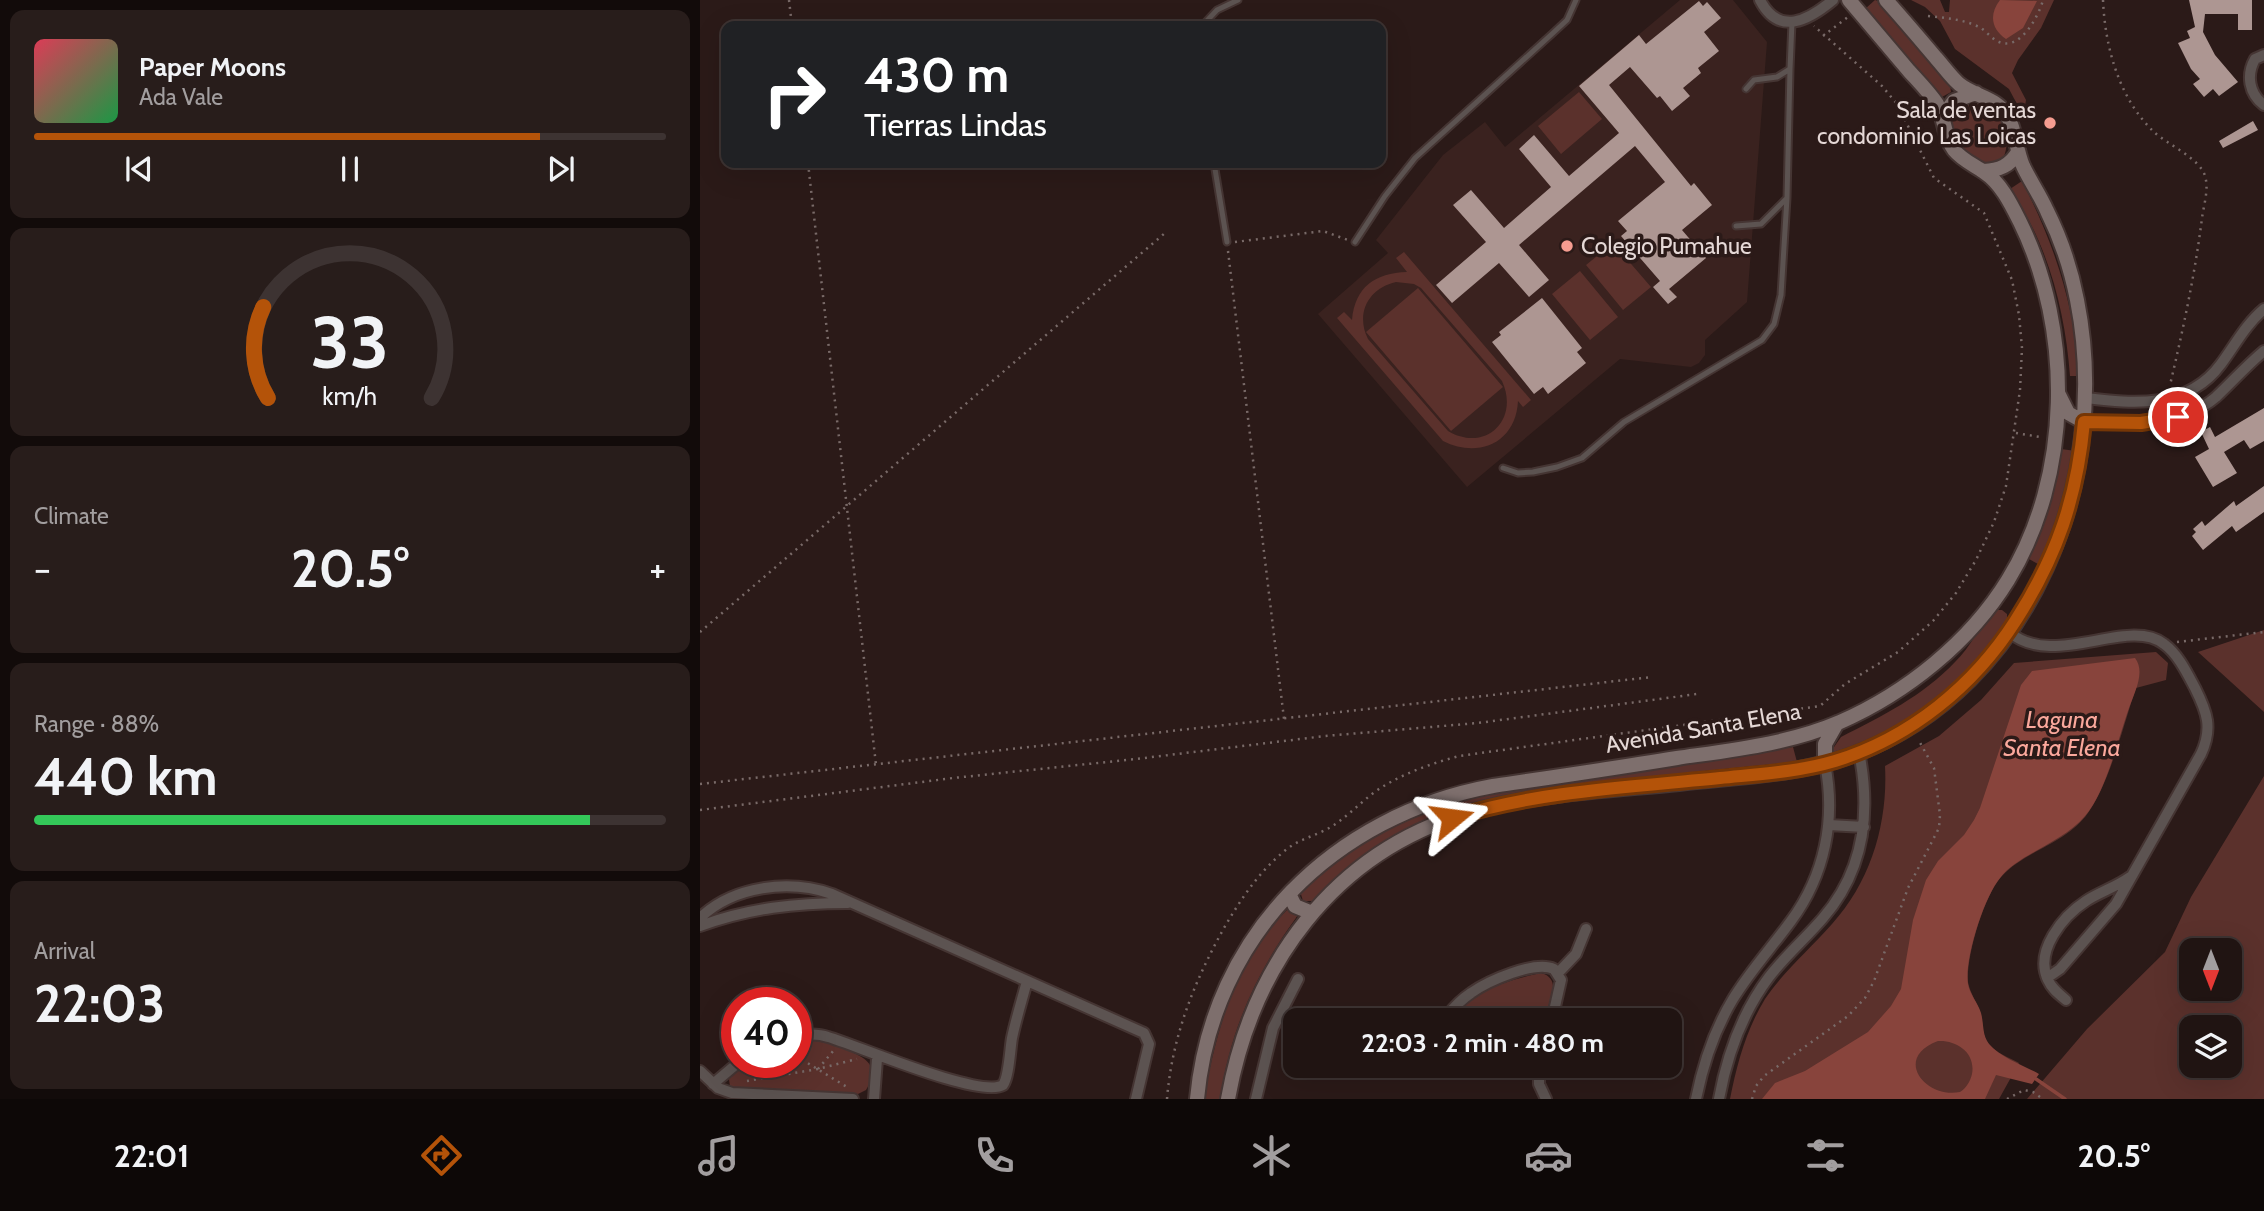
<!DOCTYPE html>
<meta charset="utf-8">
<style>
:root{--surface:#201412;--page:#281d1b;--text:#f1f3f6;--muted:#a29e9f;--line:#3d3332;--accent:#b45309}
body{margin:0;font-family:Cabin,sans-serif;background:var(--page);color:var(--text);height:100vh;display:flex;flex-direction:column;font-size:26px;white-space:nowrap}
*{box-sizing:border-box;margin:0}
p{font-size:23px;color:var(--muted)}
.icon{flex:none;width:38px;height:38px;fill:none;stroke:currentColor;stroke-width:2;stroke-linecap:round;stroke-linejoin:round}
.map{position:relative;flex:1;overflow:hidden}
.drawer{display:flex;flex-direction:column;gap:10px;padding:10px;background:#120b0a;width:700px}
.drawer>*{flex:none}
.top-card{position:absolute;left:21px;top:21px;width:665px;height:147px;border-radius:14px;box-shadow:0 7px 28px #0002,0 0 0 2px var(--line);background:#202124;color:#fff;overflow:hidden}
.needle{width:46px;rotate:180deg}
.buttons{position:absolute;left:1479px;top:938px;display:grid;gap:14px}
.buttons a{display:grid;place-items:center;width:63px;height:63px;border-radius:14px;background:var(--surface);box-shadow:0 7px 28px #0002,0 0 0 2px var(--line);font-size:35px}
.speed{position:absolute;left:21px;top:987px;display:flex;gap:14px;font-size:35px;font-weight:700;text-align:center}
.speed>*{display:grid;place-content:center;width:91px;height:91px;border-radius:50%;background:var(--surface);box-shadow:0 7px 28px #0002,0 0 0 2px var(--line);line-height:1}
.speed .limit{border:10px solid #d22;background:#fff;color:#111}
.pin{position:absolute;display:grid;place-items:center;width:60px;height:60px;color:#fff;margin:-30px;border:4px solid #fff;border-radius:50%;box-shadow:0 2px 7px #0007}
.me{position:absolute;width:77px;margin:-38px;rotate:74deg;stroke-linejoin:round;filter:drop-shadow(0 0 5px #0008)}
.turn{display:flex;align-items:center;gap:24px;height:147px;padding:0 28px;font-size:32px}
.turn .icon{width:91px;height:91px;stroke-width:2.5}
.turn b{display:block;font-size:49px;line-height:60px}
.big{font-size:52px;font-weight:700;line-height:1.1}
.drawer .widget{flex:1;display:flex;flex-direction:column;justify-content:center;gap:10px;min-width:0;padding:0 24px;border-radius:14px;background:var(--page)}
.drawer .dial{align-items:center;gap:0}
.dial svg{height:182px;overflow:visible;fill:none;stroke:var(--line);stroke-width:7;stroke-linecap:round;text-anchor:middle}
.dial text{fill:var(--text);stroke:none}
.song{display:flex;align-items:center;gap:21px}
.cover{width:84px;height:84px;border-radius:10px;background:linear-gradient(135deg,hsl(350 70% 55%),hsl(140 70% 35%))}
.played{height:7px;border-radius:4px;background:linear-gradient(90deg,var(--accent) 80%,var(--line) 80%)}
.keys{display:flex;justify-content:space-around;direction:ltr}
.heat{display:flex;justify-content:space-between;align-items:center;font-size:38px;direction:ltr}
.charge{height:10px;border-radius:5px;background:linear-gradient(90deg,#34c759 88%,var(--line) 0)}
.trip{position:absolute;left:583px;top:1008px;width:399px;height:70px;border-radius:14px;background:var(--surface);box-shadow:0 7px 28px #0002,0 0 0 2px var(--line);font-weight:700;line-height:70px;text-align:center}
.tab-bar{display:flex;height:112px;justify-content:space-around;align-items:center;background:#0d0807;color:var(--muted)}
.tab-bar .icon{width:49px;height:49px}
.tab-bar .selected{color:var(--accent)}
.tab-bar b{font-size:32px;color:var(--text)}
main{display:flex;flex:1;min-height:0}
.map>svg:first-child{display:block}
</style>
<main>
<section class="drawer">
<div class="widget">
<div class="song"><i class="cover"></i><div><b>Paper Moons</b><p>Ada Vale</p></div></div>
<div class="played"></div>
<div class="keys"><svg class="icon" aria-label="previous" viewBox="0 0 24 24"><path d="M18 5L8 12l10 7zM5 5v14"/></svg><svg class="icon" aria-label="pause" viewBox="0 0 24 24"><path d="M8 5v14M16 5v14"/></svg><svg class="icon" aria-label="next" viewBox="0 0 24 24"><path d="M6 5l10 7-10 7zM19 5v14"/></svg></div>
</div>
<div class="widget dial"><svg viewBox="0 0 100 80">
<path d="M14 69A42 42 0 1 1 86 69"/>
<path d="M14 69A42 42 0 0 1 12 29" stroke="#b45309"/>
<text x="50" y="56" font-size="32" font-weight="700">33</text>
<text x="50" y="72" font-size="11">km/h</text>
</svg></div>
<div class="widget"><p>Climate</p>
<div class="heat"><a>−</a><b class="big">20.5°</b><a>+</a></div>
</div>
<div class="widget"><p>Range · 88%</p><b class="big">440 km</b><div class="charge"></div></div>
<div class="widget"><p>Arrival</p><b class="big">22:03</b></div>
</section>
<div class="map">
<svg width="1564" height="1099" viewBox="0 0 1564 1099">
<rect width="100%" height="100%" fill="#2b1a18"/>
<!-- built -->
<path fill="#3a221f" d="M980,0H1033L1067,42L1047,302L1005,340V355L999,363L991,367L920,359L767,487L618,314L688,253L676,240L743,155L785,122L805,147Z"/>
<!-- green -->
<path fill="#5b312c" fill-rule="evenodd" d="M1175,0L1181,2L1250,84L1251,92L1242,97L1238,95L1169,14L1165,9Z
M1211,0H1240L1245,12H1249L1250,0H1354L1341,28L1318,60L1312,73L1326,100L1325,106L1319,108L1309,89L1255,49L1240,21L1225,7Z
M879,92L902,119L861,154L838,126Z
M1273,101C1300,108 1314,133 1303,159C1276,175 1242,134 1254,109Z
M1322,181C1354,243 1375,306 1379,376H1370C1365,310 1348,244 1310,189Z
M913,243L951,287L923,310L886,265Z
M704,252L831,400L823,407L818,401C816,443 778,459 743,441L637,318L644,312L652,320C655,287 675,273 707,272L696,258ZM696,282L714,284L721,288L802,381C820,420 785,453 748,431L668,339C655,313 669,288 696,282Z
M880,271L918,317L890,340L852,294Z
M718,288L803,387L751,431L666,332Z
M1361,449L1376,451L1364,503L1344,558L1338,564L1329,559L1330,555L1350,502Z
M1296,610H1302L1307,614V620C1294,639 1280,660 1263,676C1233,705 1175,746 1133,753L1134,747L1141,737C1182,716 1223,696 1255,662C1271,647 1279,625 1296,610Z
M1564,630V712L1498,652Z
M1456,652L1468,663L1466,680L1436,688C1423,726 1410,782 1388,813C1366,844 1326,850 1302,876C1284,895 1266,957 1268,982C1270,993 1277,1002 1280,1012C1284,1022 1281,1034 1288,1043C1296,1053 1308,1057 1319,1063L1299,1099H1030C1037,1064 1046,1030 1065,999C1084,971 1110,949 1132,924C1171,881 1188,823 1185,766L1239,736L1281,700L1314,663Z
M1093,747L1097,762C1013,770 931,778 848,792C797,800 745,807 700,832C666,851 640,876 612,901H603L600,891L626,868L662,842L719,813L772,797Z
M1564,776V1099H1327L1387,1029L1465,952L1491,897ZM1491,950H1530V989H1491ZM1491,1027H1530V1066H1491Z
M588,909H593L598,915C556,973 531,1028 520,1099H504C516,1030 535,960 588,909Z
M841,973C864,979 848,1005 843,1020H762L759,1012C771,990 817,978 841,973Z
M112,1039C124,1040 134,1045 145,1049C166,1058 181,1065 166,1090L158,1094L30,1087L29,1079L46,1062H96V1042Z"/>
<!-- water -->
<path fill="#88443c" fill-rule="evenodd" d="M1300,0L1337,1L1323,28L1306,39C1291,29 1289,14 1300,0Z
M1435,658C1446,672 1434,693 1429,708C1418,739 1406,792 1385,816C1361,844 1318,854 1300,878C1284,897 1264,960 1268,984C1270,995 1278,1003 1281,1013C1284,1024 1282,1035 1289,1044C1301,1058 1323,1065 1339,1074L1332,1084L1296,1075L1285,1099H1062L1075,1083L1105,1071L1168,1032L1191,1006L1201,989L1213,920L1226,880L1238,861L1264,835L1274,820L1280,808L1321,685L1332,671L1340,670ZM1238,1041C1257,1040 1276,1053 1272,1074C1270,1082 1266,1088 1260,1092C1226,1099 1192,1058 1238,1041Z"/>
<g fill="none" stroke-linecap="round" stroke-linejoin="round">
<!-- stream -->
<path stroke="#88443c" stroke-width="3.5" d="M1336,1079L1365,1099"/>
</g>
<!-- building -->
<path fill="#ad9692" d="M1489,0H1552V30H1538V14H1505L1503,32L1515,55L1538,82L1519,96L1513,89L1504,97L1493,84L1500,79L1491,69L1478,43L1490,38L1487,31L1495,27Z
M999,1L1003,6L1007,2L1021,18L1004,32L1019,51L998,68L1001,73L983,88L990,96L972,111L960,96L957,98L930,67L909,85L991,186L994,183L1012,205L982,230L1006,258L969,289L977,297L968,304L953,287L960,281L921,236L927,231L918,221L965,182L935,146L819,245L849,280L829,297L799,263L752,303L736,285L786,242L753,205L771,190L804,228L851,187L819,149L834,135L869,176L919,133L879,86L939,35L946,44Z
M1553,121L1558,130L1523,148L1519,141Z
M842,298L882,348L877,352L886,363L848,394L843,387L834,394L792,342L801,335L799,332Z
M1564,408V441L1550,449L1544,440L1524,452L1537,473L1513,487L1495,457L1509,449L1501,432L1510,427L1515,437Z
M1564,486V512L1536,532L1532,526L1503,550L1492,536L1496,532L1493,529L1502,521L1505,526L1534,501L1536,506Z"/>
<g fill="none" stroke-linecap="round" stroke-linejoin="round">
<!-- lane casing -->
<g stroke="#453533" stroke-width="9">
<path id="lane" d="M502,26L517,10L538,0
M1046,89L1054,80L1077,77L1090,69L1092,22
M514,163L527,242
M1036,226L1061,224L1087,198L1090,69
M655,242L685,196L715,158L853,33L867,20L876,0
M803,468L818,473L833,472L857,467L882,458L924,422L1062,340L1074,324L1081,295L1087,198"/>
</g>
<!-- street casing -->
<g stroke="#453533" stroke-width="14">
<path id="street" d="M1060,0C1079,37 1109,20 1133,0
M1564,55L1555,59C1546,75 1549,94 1564,105
M1386,398C1434,404 1488,409 1521,364C1535,345 1546,324 1564,309
M1384,422C1428,426 1481,427 1516,397C1532,382 1547,365 1564,351
M1309,632C1354,670 1428,616 1464,644C1478,654 1487,673 1495,688C1507,712 1513,728 1501,754L1416,904L1360,969L1347,978
M1129,825L1164,827
M0,918C33,886 89,879 132,894L444,1033L449,1044L436,1099
M0,926C49,908 96,903 148,903
M858,973L876,954L886,929
M1366,1000C1359,994 1352,989 1348,980C1334,951 1363,916 1386,901C1400,892 1416,887 1430,877
M747,1016C754,1007 762,999 771,993C788,981 835,960 854,969L861,980L852,1020
M734,1020L743,1016L755,1020
M96,1036C107,1034 117,1033 128,1037C156,1045 280,1099 303,1085C309,1077 310,1049 312,1038C316,1019 322,1000 327,981
M839,1066V1084L846,1099
M705,1069L706,1066
M0,1071L18,1088L32,1093L153,1099
M13,1084L39,1062
M174,1099L177,1059
M556,1099L573,1028L598,979
M996,1099C1003,1064 1015,1029 1033,999C1050,971 1072,947 1091,921C1125,875 1136,819 1125,764
M1019,1099C1027,1055 1042,1013 1069,977C1085,956 1106,938 1123,918C1164,871 1171,812 1159,752"/>
</g>
<!-- secondary casing -->
<g stroke="#453533" stroke-width="18">
<path id="secondary" d="M1242,117L1254,101L1276,93
M1284,171C1299,170 1310,166 1318,152
M1358,393L1368,413L1384,422
M1125,764V744L1137,723
M589,894L595,906L612,913
M497,1099C512,935 634,815 793,786C854,777 916,768 977,758C1032,750 1089,744 1140,722C1206,693 1270,642 1308,580C1372,476 1373,330 1320,222C1311,204 1301,183 1284,172C1274,165 1262,160 1254,150C1244,137 1245,118 1237,104C1229,92 1218,81 1209,71C1189,47 1169,24 1149,0
M528,1099C552,965 633,853 767,813C835,793 909,790 979,783C1038,776 1099,775 1155,754C1333,687 1412,477 1377,300C1371,269 1361,239 1347,211C1340,195 1330,181 1323,166C1316,150 1316,132 1308,117C1297,97 1275,97 1259,84C1251,77 1244,67 1236,58C1220,39 1203,19 1186,0"/>
</g>
<!-- path -->
<path stroke="#796a68" stroke-width="2.5" stroke-dasharray="2 5" stroke-linecap="butt" d="M89,0L92,26
M1403,0C1405,47 1419,98 1453,131C1466,144 1500,158 1505,176C1509,189 1504,204 1502,218C1495,274 1483,330 1470,385
M1228,16C1245,18 1261,19 1277,26C1285,29 1291,39 1299,42C1321,51 1339,15 1343,0
M1123,36L1148,17
M108,163L176,765
M535,242L623,231L648,240
M528,251L584,719
M1316,433L1340,437
M0,632L465,233
M1477,642L1564,632
M0,784L952,677
M0,810L253,778L436,759L625,736L778,723L997,694
M96,1056L147,1087
M118,1069L134,1050
M47,1081L118,1069L157,1059
M467,1099C472,1037 494,982 524,928C541,899 559,871 587,849C601,838 619,835 634,825C649,815 661,802 676,791C701,774 730,764 759,756L1120,706L1145,684L1198,652L1233,621L1256,593L1276,560L1294,522L1306,486L1320,390L1322,348L1319,315L1312,280L1284,213L1234,178L1197,104L1182,86L1114,26
M1052,1099L1056,1086L1064,1076L1148,1016L1165,998L1174,981L1208,888L1239,828L1240,815L1234,768L1218,739
M1307,1099L1324,1090L1333,1092L1343,1099"/>
<!-- lane -->
<use href="#lane" stroke="#5c5351" stroke-width="5"/>
<!-- street -->
<use href="#street" stroke="#5c5351" stroke-width="10"/>
<!-- secondary -->
<use href="#secondary" stroke="#7e6f6d" stroke-width="14"/>
</g>
<g fill="none" stroke-linecap="round" stroke-linejoin="round">
<!-- route casing -->
<g stroke="#753606" stroke-width="18">
<path id="route" d="M752,818C838,791 931,787 1020,778C1059,774 1098,772 1135,761C1210,738 1274,686 1316,620C1357,556 1377,498 1384,422L1441,423L1478,417"/>
</g>
<!-- route -->
<use href="#route" stroke="#b45309" stroke-width="12"/>
</g>
<!-- markers -->
<g fill="#f59c90" stroke="#2b1a18" stroke-width="2.5">
<circle cx="1350" cy="123" r="7"/>
<circle cx="867" cy="246" r="7"/>
</g>
<g text-anchor="middle" dominant-baseline="central" stroke-width="7" stroke-linejoin="round" paint-order="stroke">
<!-- poi labels -->
<g font-size="23" fill="#e5d8d6" stroke="#2b1a18" text-anchor="end">
<text x="1336" y="110">Sala de ventas<tspan x="1336" dy="26">condominio Las Loicas</tspan></text>
<text x="881" y="246" text-anchor="start">Colegio Pumahue</text>
</g>
<!-- street labels -->
<g font-size="23" fill="#e5d8d6" stroke="#2b1a18">
<text transform="translate(1003 728) rotate(-10)">Avenida Santa Elena</text>
</g>
<!-- water labels -->
<g font-size="24" font-style="italic" fill="#fba89c" stroke="#2b1a18">
<text x="1362" y="719">Laguna<tspan x="1362" dy="28">Santa Elena</tspan></text>
</g>
</g>
</svg>
<div class="buttons">
<a><svg class="needle" viewBox="-14 -14 28 28"><path d="M0-13l5 13h-10z" fill="#e53935"/><path d="M0 13l5-13h-10z" fill="#a29e9f"/></svg></a>
<a><svg class="icon" aria-label="layers" viewBox="0 0 24 24"><path d="M12 4l9 5-9 5-9-5zM3 14l9 5 9-5"/></svg></a>
</div>
<div class="speed"><div class="limit">40</div></div>
<div class="pin" style="left:1478px;top:417px;background:#d93025"><svg class="icon" aria-label="arrive" viewBox="0 0 24 24"><path d="M6 21V4h12l-3 4 3 4H6"/></svg></div>
<svg class="me" style="left:752px;top:818px" viewBox="-20 -20 40 40"><path d="M0-17L14 15 0 8-14 15z" fill="#b45309" stroke="#fff" stroke-width="4"/></svg>
<div class="trip">22:03 · 2 min · 480 m</div>
<div class="top-card">
<div class="turn"><svg class="icon" aria-label="right" viewBox="0 0 24 24"><path d="M7 20v-9h11M14 6l5 5-5 5"/></svg><div><b>430 m</b>Tierras Lindas</div></div>
</div>
</div>
</main>
<nav class="tab-bar">
<b>22:01</b>
<svg class="icon selected" aria-label="directions" viewBox="0 0 24 24"><path d="M12 3l9 9-9 9-9-9zM9 14v-3h6M13 9l2 2-2 2"/></svg>
<svg class="icon" aria-label="music" viewBox="0 0 24 24"><path d="M9 18V5l10-2v13"/><circle cx="6" cy="18" r="3"/><circle cx="16" cy="16" r="3"/></svg>
<svg class="icon" aria-label="phone" viewBox="0 0 24 24"><path d="M5 4h4l2 5-3 2q2 4 5 5l2-3 5 2v4C11 20 4 13 5 4z"/></svg>
<svg class="icon" aria-label="climate" viewBox="0 0 24 24"><path d="M12 3v18M4 7l16 10M4 17L20 7"/></svg>
<svg class="icon" aria-label="car" viewBox="0 0 24 24"><path d="M5 17H2v-5l4-1 3-4h7l3 4 3 1v5h-3M9 17h6M6 11h13"/><circle cx="7" cy="17" r="2"/><circle cx="17" cy="17" r="2"/></svg>
<svg class="icon" aria-label="filters" viewBox="0 0 24 24"><path d="M4 7h16M4 17h16"/><circle cx="9" cy="7" r="2"/><circle cx="15" cy="17" r="2"/></svg>
<b>20.5°</b>
</nav>
